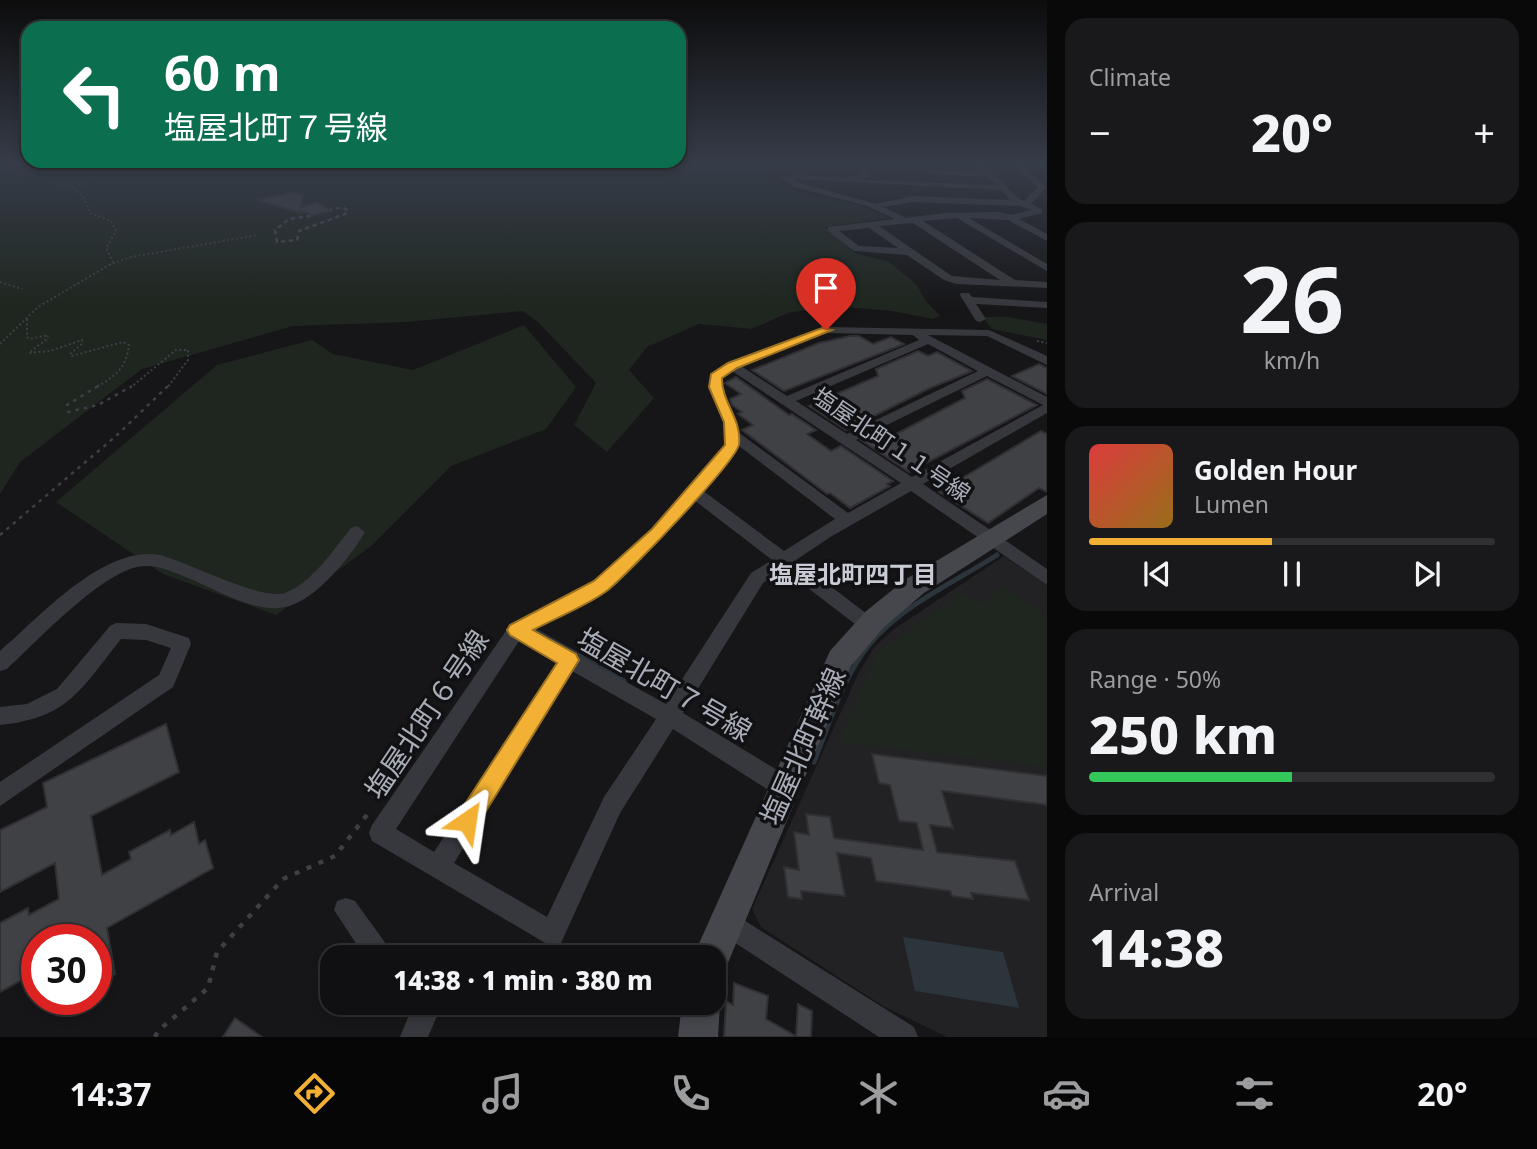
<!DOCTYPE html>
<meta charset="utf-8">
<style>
:root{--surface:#101012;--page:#19191b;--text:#f1f3f6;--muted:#9c9d9f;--line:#303032;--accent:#f2b134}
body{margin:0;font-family:"Noto Sans","Noto Sans JP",sans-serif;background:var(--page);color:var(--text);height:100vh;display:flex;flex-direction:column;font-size:26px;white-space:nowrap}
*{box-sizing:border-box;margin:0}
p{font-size:23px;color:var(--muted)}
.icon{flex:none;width:38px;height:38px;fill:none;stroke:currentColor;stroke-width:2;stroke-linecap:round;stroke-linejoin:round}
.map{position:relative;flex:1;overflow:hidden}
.side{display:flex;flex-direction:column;gap:18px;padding:18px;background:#09090a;width:490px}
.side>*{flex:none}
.banner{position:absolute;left:21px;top:21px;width:665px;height:147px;border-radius:21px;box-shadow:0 4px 10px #0003,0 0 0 2px var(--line);background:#0b6e4f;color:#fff;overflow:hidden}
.speed{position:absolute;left:21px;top:924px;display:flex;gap:14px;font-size:35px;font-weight:700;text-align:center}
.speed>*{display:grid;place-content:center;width:91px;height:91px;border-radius:50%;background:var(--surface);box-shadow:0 4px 10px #0003,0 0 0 2px var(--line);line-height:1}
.speed .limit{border:10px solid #d22;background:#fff;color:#111}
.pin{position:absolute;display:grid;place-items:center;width:60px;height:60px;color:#fff;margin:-72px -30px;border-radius:50% 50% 50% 0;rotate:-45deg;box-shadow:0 0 7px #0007}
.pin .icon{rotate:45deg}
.me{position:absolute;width:77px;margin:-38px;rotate:32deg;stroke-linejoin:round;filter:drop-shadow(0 0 5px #0008)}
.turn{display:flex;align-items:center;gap:24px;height:147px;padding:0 28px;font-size:32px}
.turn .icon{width:91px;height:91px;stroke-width:2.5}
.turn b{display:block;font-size:49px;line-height:60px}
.big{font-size:52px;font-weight:800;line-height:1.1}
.side .card{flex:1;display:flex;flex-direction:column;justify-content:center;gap:10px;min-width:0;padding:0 24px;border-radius:21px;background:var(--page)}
.side .dial{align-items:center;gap:0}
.dial b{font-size:91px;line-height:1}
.song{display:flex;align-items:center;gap:21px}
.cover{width:84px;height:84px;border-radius:10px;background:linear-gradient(135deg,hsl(0 70% 55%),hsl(40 70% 35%))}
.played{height:7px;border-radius:4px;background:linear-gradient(90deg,var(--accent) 45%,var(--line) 45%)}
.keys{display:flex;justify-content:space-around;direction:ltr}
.heat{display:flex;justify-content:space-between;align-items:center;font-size:38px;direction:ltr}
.charge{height:10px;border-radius:5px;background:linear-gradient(90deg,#34c759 50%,var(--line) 0)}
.trip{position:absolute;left:320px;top:945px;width:406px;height:70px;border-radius:21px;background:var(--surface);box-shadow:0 4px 10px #0003,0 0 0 2px var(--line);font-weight:800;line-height:70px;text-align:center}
.menu{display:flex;height:112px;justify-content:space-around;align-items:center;background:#060607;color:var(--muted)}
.menu .icon{width:49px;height:49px}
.menu .active{color:var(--accent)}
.menu b{font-size:32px;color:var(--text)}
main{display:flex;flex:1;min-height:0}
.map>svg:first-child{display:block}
</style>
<main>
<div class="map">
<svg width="1047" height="1037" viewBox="0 0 1047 1037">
<rect width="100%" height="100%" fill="#161618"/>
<!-- built -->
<path fill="#222225" d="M1004,556L1047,585V1037H947L883,1006L761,927L752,909L858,674L875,646L894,629Z"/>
<!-- green -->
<path fill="#1e261f" d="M0,164H824L766,168C792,196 804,193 839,200C857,203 873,210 890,218L824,227L855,253L889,262L916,284L926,301L940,316L933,319L892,311L844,307L790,312L752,329L699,324L647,347L629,370L654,398L607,452L574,425L596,383L538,322L522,311L406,322L293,326L142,369L20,462L0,494Z
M983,317H1008L1047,324V340L992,329Z
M524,325L576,387L546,429L451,466L370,547L276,615L163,574L56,502L217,365L312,340L333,354L413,370Z
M1006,587L1047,617V767L838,742L877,652L963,592L978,604Z"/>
<!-- water -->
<path fill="#2c353c" d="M903,937L1003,952L1019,1008L915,991Z"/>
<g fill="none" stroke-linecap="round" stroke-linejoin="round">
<!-- stream -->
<path stroke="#2c353c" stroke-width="5" d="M537,632L624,681
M814,762C830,723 842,678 869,645C902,605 955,582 997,555"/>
</g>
<!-- building -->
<path fill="#404145" stroke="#303034" stroke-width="2" d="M293,192L303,195L301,207L317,202L331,211L312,216L300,210V213L257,200Z
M850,336H859L873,344L891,337L904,344L784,391L752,370L819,343Z
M918,351L928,356L937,352L972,371L930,388L846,430L809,406L878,376L876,369Z
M1039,364L1047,368V394L1012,376Z
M736,377L789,415L792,414L816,430L807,434L831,451L841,446L893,481L887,484L890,486L850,508L830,493L827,494L742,430L753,425L738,414L742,412L732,405L730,399L741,394L725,383Z
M987,379L1037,405L909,472L861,440L867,438L877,444L965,398L962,391Z
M1041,431L1047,434V492L1039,488L988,523L939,492Z
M166,724L179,772L91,816L102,875L131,859L129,852L170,830L171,835L194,822L199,844L205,840L213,868L107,928L115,974L96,985V940H37V971L0,992V923L28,908L29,915L59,899L55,863L0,892V830L47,807L43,783Z
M872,754L1047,776V805L942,791L953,828L930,825L937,852L1015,861L1029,900L971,893L973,899L952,896L950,891L876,881L871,858L837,853L845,896L801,891L802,899L788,897L784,867L799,870L794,832L809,835L806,814L830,817L834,838L923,850L917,823L899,821L890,785L879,783Z
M734,983L768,996L766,1019L796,1036L798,1004L812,1011L811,1037H724L726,1001L733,1005Z
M235,1018L262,1037H223Z"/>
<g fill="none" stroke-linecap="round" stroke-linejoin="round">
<!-- path-far2 -->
<path stroke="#3d3f44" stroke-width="2" stroke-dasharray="2 2.5" stroke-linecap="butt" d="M81,164L85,181
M0,165L75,189L83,196L90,213L111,221L116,231L106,248L113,262L110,265
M342,174L352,164
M75,189L110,164
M0,282L22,289
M27,319V337L30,339L48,335L47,339L29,353L50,351L82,340V344L70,354L72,356L123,342L129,345C126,369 115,376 95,388
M1037,341L1047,343
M0,344L38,307L109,265L131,257L258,235
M130,388L176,350H188V360L167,388"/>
<!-- path-far1 -->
<path stroke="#3d3f44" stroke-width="2.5" stroke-dasharray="3.5 5" stroke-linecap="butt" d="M98,386L67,405L68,412L98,405L132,386
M0,535L116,436L168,386"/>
<!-- path -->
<path stroke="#3d3f44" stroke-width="4.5" stroke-dasharray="5 8" stroke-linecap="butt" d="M155,1037L158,1031L208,988L217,952L283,879L335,856L370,811"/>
<!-- street -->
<path fill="#37383d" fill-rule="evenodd" d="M858,164H866L869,176L863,179L866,180L996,185L988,177L930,174L926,172L930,170L983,172L975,164H983L1018,198L1024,201L1038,187L1015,167L1001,164H1020L1047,187L1031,204L1042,209V213L1019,219L1047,234V241L1008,220L969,218L1047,264V271L957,218L923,221L1015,280L1047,282V288L957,284L944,280L907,255L854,251L828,231V227L895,219L867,206L794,187L781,177L785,175L790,177L794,175L848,177L861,174ZM794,179L1001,190L1010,200L913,196L876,204L800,183ZM913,202L1020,206L1031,210L1011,215L999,212L945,213L906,218L883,207ZM913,223L1000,280L952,276L879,226ZM869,228L898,248L859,246L839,231Z
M961,293H969L972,297L1047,302V308L976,304L986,319L980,322L976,321L960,295Z
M826,327L989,330L1047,356V365L987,336L928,335L1047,397V413L923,484L1047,569V585L911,491L832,536L796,560L875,620L878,625L875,630L869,633L863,630L783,569L763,583L683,713L792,779L795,787L792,795L784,798L776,795L673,729L620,813L561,943L552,947L372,841L369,833L372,825L510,625L594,581L651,529L725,445L724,422L709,387L712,373L728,362ZM827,333L913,335L919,340L787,396L741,366ZM928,344L978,371L847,434L796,401ZM732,371L901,483L848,513L738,432C737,412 721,397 722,377ZM987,376L1043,405L912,477L856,440ZM739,446L835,519L784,551L702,490ZM694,500L772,560L751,573L666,704L532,630L606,591L663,537ZM519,641L557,663L434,852L396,829ZM572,671L656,719L604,797L547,917L454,863Z
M357,526L365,532C350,558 312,606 279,608C251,610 218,591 193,580C175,573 156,563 137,567C98,576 37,641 7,669L0,671V651C40,617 103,545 160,555C188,562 261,601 285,593C312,583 334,549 351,528Z
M116,623L146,624L189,638L191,644L173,687L0,806V782L159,675L171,648L146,640L121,639C81,689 69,718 0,725V707L27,704L57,689L110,626Z
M346,898L355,901L389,948L393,957H365L334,910L337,901Z
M726,909L914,1027L918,1037H879L717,931L713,922L717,913Z
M411,1003H437V1016L428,1037H400L409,1015Z"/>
<!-- secondary -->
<path fill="#45474d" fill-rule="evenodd" d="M1047,495V514L924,593L883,628L851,666L725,970L714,975V957H693L830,651L865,612L906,579Z
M715,989L720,1003L718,1037H678L682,1003H714Z"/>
<!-- rail -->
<path stroke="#4a4c52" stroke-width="2.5" stroke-dasharray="4.5 3.5" stroke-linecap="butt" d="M311,216L289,219L275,230L277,242L297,240L299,231L345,214L348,210L342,207L330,210"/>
</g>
<!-- sky -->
<linearGradient id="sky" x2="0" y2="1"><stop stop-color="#0c0c0d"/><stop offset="0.53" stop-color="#363c48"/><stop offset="1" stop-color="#363c48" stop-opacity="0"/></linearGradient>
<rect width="1047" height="309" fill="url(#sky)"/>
<!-- route -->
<path fill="#f2b134" stroke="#9d7322" stroke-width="2" d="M822,328L832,330L737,368L722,378C721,401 742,419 739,444C737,461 628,574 608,590C587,606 557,617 533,630L576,654L579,660L475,829L467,833L459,829L455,821L459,813L557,663L510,635L507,630L510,625L594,581L652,529L725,445L724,422L709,387L711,374L728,363Z"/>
<g text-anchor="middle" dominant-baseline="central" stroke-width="7" stroke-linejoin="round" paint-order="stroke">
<!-- street labels -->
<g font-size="23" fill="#a8adb8" stroke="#111113">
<text transform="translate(892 444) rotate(34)">塩屋北町１１号線</text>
</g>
<!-- neighbourhood labels -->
<g font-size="24" font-weight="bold" fill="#c9ccd4" stroke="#111113">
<text x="853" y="573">塩屋北町四丁目</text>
</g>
<!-- near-street labels -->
<g font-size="28" fill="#a8adb8" stroke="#111113">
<text transform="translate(665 684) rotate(30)">塩屋北町７号線</text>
<text transform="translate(426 714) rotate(-56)">塩屋北町６号線</text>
<text transform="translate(802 746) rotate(-66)">塩屋北町幹線</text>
</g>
</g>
</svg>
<div class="speed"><div class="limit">30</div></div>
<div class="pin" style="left:826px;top:330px;background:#d93025"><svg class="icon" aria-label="arrive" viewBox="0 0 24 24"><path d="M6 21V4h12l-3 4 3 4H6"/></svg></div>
<svg class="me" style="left:467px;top:821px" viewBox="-20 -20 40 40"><path d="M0-17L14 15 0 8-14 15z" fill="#f2b134" stroke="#fff" stroke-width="4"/></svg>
<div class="trip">14:38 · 1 min · 380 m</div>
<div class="banner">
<div class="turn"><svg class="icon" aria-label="left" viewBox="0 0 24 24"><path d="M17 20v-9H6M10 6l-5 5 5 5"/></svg><div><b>60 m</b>塩屋北町７号線</div></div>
</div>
</div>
<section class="side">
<div class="card"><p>Climate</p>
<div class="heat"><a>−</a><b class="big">20°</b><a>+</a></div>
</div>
<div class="card dial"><b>26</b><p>km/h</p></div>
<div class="card">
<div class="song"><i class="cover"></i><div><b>Golden Hour</b><p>Lumen</p></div></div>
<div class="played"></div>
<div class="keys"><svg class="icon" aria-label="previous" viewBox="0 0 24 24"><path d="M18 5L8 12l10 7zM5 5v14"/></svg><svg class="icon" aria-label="pause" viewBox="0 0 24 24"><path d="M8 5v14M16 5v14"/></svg><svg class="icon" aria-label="next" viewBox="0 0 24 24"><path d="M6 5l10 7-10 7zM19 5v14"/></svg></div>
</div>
<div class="card"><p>Range · 50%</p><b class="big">250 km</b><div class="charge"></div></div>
<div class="card"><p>Arrival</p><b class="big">14:38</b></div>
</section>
</main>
<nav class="menu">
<b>14:37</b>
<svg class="icon active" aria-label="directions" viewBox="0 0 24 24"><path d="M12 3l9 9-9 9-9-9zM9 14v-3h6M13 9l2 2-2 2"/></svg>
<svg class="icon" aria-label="music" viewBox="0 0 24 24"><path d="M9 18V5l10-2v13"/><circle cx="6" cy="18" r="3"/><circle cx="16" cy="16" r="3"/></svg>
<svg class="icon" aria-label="phone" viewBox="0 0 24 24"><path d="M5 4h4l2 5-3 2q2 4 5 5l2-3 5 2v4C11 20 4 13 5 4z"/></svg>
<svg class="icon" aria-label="climate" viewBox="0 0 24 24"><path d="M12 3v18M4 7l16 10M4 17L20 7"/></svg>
<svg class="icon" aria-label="car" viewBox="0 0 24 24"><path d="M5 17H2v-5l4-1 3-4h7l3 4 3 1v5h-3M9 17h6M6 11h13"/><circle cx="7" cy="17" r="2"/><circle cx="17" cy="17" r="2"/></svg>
<svg class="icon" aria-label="filters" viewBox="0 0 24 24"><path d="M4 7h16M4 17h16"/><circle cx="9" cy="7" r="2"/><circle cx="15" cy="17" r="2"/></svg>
<b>20°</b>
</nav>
